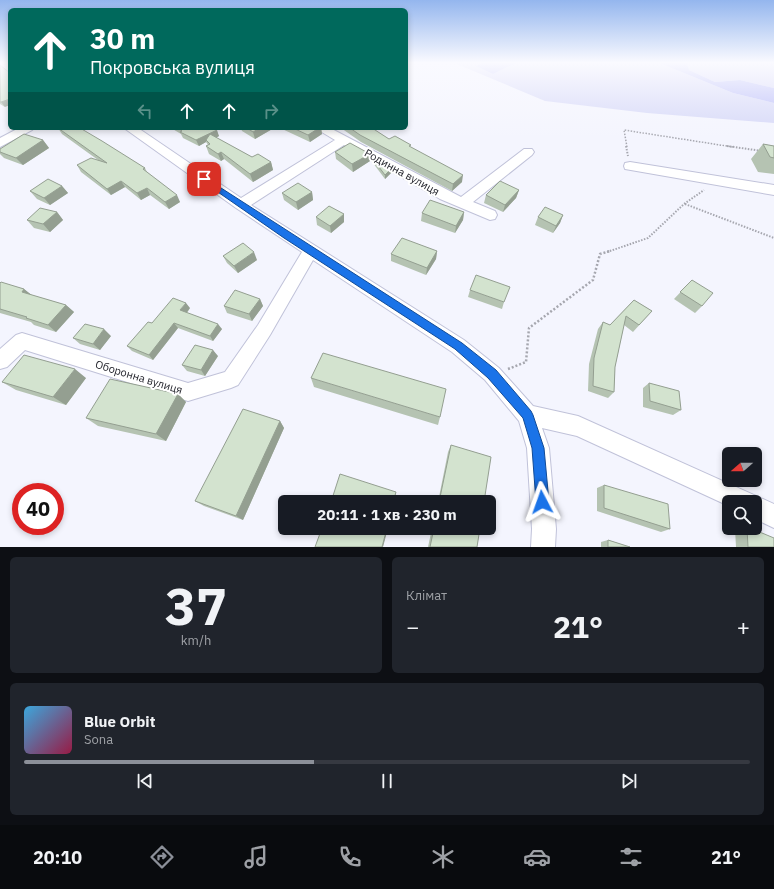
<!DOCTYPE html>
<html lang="uk">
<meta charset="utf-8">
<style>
:root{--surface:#171b24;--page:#20242c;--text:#f1f3f6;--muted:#9ea1a6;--line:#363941;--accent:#8c9099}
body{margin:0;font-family:"IBM Plex Sans",sans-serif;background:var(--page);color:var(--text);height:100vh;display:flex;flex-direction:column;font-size:15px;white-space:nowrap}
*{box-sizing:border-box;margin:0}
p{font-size:13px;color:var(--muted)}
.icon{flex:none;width:22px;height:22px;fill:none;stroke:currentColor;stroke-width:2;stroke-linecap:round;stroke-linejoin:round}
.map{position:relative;height:547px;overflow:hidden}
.drawer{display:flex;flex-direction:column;gap:10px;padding:10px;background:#0d0f14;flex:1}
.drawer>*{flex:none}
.hud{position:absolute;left:8px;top:8px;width:400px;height:122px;border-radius:6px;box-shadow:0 2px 6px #0003;background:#00695c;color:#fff;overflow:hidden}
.needle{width:26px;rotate:250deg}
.controls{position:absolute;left:722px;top:447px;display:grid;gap:8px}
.controls a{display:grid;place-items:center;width:40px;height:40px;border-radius:6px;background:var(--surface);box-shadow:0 2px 6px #0003;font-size:20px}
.speed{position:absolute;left:12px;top:483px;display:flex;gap:8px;font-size:20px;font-weight:700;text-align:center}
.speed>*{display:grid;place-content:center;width:52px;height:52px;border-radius:50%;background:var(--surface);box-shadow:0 2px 6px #0003;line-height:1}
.speed .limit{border:6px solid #d22;background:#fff;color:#111}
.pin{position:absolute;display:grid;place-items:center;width:34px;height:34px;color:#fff;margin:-17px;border-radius:8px;box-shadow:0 2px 6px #0006}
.me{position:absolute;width:44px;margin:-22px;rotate:356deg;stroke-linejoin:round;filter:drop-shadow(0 0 3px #0008)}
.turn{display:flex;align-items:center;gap:14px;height:84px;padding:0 16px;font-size:18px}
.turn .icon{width:52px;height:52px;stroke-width:2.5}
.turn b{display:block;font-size:28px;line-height:34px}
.lanes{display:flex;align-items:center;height:38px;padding:0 16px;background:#0003;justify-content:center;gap:20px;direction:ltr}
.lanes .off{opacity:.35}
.big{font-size:30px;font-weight:700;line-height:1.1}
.drawer .card{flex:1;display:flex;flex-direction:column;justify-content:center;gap:6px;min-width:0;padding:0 14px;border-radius:6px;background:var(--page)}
.drawer .dial{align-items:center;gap:0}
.dial b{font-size:52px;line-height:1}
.song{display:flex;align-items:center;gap:12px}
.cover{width:48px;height:48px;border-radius:6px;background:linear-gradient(135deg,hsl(200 70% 55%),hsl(340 70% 35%))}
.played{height:4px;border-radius:2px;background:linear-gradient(90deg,var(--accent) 40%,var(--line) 40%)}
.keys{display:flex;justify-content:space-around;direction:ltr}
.heat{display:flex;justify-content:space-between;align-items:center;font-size:22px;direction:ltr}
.drawer .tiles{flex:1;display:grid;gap:10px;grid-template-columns:1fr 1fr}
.card:last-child{grid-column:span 2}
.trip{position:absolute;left:278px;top:495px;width:218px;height:40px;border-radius:6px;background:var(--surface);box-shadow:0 2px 6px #0003;font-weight:700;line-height:40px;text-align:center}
.tabs{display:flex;height:64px;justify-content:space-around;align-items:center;background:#090b0e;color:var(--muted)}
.tabs .icon{width:28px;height:28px}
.tabs .current{color:var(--accent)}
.tabs b{font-size:18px;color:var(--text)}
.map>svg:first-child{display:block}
</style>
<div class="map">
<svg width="774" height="547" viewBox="0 0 774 547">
<rect width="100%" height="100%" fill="#f4f5fe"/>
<!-- green -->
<path fill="#d5d7f7" d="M452,62H485L477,66L493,74L518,62H657L733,93L774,103V123L647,113L545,101Z
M687,62H774V88L740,80L715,82L689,70Z"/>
<!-- water -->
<path fill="#b6b9f8" d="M485,62H518L493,74L476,66Z
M657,62H687L689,70L715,82L740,80L774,88V103L733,93Z"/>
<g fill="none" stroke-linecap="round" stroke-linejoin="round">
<!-- minor casing -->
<g stroke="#c0c2d9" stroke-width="2">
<path id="minor" d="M19,128H34L32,130L0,147V138Z
M124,128H138L241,198L335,140L315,128H330L461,197L524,149H532L534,152L532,155L473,202L495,211L497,215L495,219L490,220L440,199L344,145L251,205L464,340L499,368L533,406L578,416L774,504V528L755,519V502H729V506L577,436L542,428L549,448L556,529L555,547H531L532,529L527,448L519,421L485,380L452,352L313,260L270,335L238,385L231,388L188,401L25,350L7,367L0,369V349L16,335L22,333L188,383L225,372L258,325L302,252L236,208Z
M630,162L774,185V195L625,169L624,166L625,163Z"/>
</g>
<!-- path-far2 -->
<path stroke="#a6a7af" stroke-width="1.5" stroke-dasharray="1.5 1.5" stroke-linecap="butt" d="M627,147L624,130L733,147"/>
<!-- path-far1 -->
<path stroke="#a6a7af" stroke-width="2" stroke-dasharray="1.5 1.5" stroke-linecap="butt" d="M626,146L628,156
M727,146L762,151
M685,204L774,238
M607,252L648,238L684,204L704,190"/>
<!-- path -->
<path stroke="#a6a7af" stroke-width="2.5" stroke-dasharray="2 2" stroke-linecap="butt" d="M508,369L526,362L529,328L593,280L600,254L610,251"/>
<!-- minor -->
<use href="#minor" fill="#fff" fill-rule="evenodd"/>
</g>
<!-- wall -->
<path fill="#b5c3b2" d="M0,65L5,107L0,104Z
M58,128L145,168L147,172L180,202L169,209L150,195L141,200L125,187L111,195L81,172L77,165L98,160L62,134Z
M171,128H213L219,136L216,138L252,157L271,162L273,170L253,182L224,159L221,161L209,154L206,146L208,145L206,142L199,146L183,138L181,134Z
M241,128H274L255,139L242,131Z
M280,128H321L322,134L310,142Z
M341,128H372L389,139L410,147L462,182L452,191L361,142Z
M43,140L49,148L23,165L4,158L0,154V149Z
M763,144L774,146V174L758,172L751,159Z
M335,152L370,154V161L353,172L336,159Z
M373,159L391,173L385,179L373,163Z
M62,186L68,193L50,205L37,199L30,191Z
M519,190L516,198L503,212L484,203L486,195Z
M312,192L313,200L298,210L284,200L282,193Z
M57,212L63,220L50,232L34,228L27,220Z
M464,212L463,220L455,233L421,221L422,213Z
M563,215L560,223L553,233L535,225L538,217Z
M316,217L344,222L331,233L317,225Z
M437,251L436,259L426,275L391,261V254Z
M223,256L257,260L238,273L227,263Z
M692,280L702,306L695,313L674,299Z
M0,283L24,289L31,295L66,305L74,312L56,332L34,325L31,322L0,313Z
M470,290L504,302L502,309L468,297Z
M260,299L263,306L252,321L227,313L224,306Z
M634,300L652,311L633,332L624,325L615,367L614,392L608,398L588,391L589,364L598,329L603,322L610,325Z
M190,308L187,313L222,329L213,341L178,328L153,360L132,351L127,346L152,323Z
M111,336L100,350L80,344L73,338Z
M218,356L205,376L187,371L182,365Z
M86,378L66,405L16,390L2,382Z
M311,378L440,417L438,425L314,387Z
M649,383L681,410L673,415L643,407V388Z
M178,394L186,402L166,441L98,426L86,418Z
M280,421L284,428L243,520L204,506L195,501Z
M451,445L484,502H438L448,452Z
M604,485L670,529L661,532L597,511V488Z
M432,528H480L477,547H428Z
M741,528H750L774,547H736L735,529Z
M608,540L630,547H601V542Z"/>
<!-- shaded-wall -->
<path fill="#949f91" d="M10,99V105L5,107L1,102Z
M260,128H274L255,139L253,132Z
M319,128H321L322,134L310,142L308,135Z
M217,130L219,136L208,142L206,140V142L199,146L196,140Z
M43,140L49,148L23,165L16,158Z
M221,152L224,159L221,161L218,154Z
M370,154V161L353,172L352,164Z
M271,162L273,170L253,182L250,174Z
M391,169V173L385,179V175Z
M463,175L462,182L452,191L453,184Z
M121,181L125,187L111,195L107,189Z
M62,186L68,193L50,205L44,198Z
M147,188L150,195L141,200L137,193Z
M519,190L516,198L503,212L505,205Z
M312,192L313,200L298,210L296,202Z
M177,195L180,202L169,209L165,202Z
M57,212L63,220L50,232L43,224Z
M464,212L463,220L455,233L456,226Z
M344,214V222L331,233L330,226Z
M563,215L560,223L553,233L556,226Z
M437,251L436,259L426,275L427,268Z
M254,252L257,260L238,273L234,266Z
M24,289L33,296L22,292Z
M260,299L263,306L252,321L249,314Z
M186,303L190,308L184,316L180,310Z
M66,305L74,312L56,332L48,325Z
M174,323L178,328L153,360L149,355Z
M218,324L222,329L213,341L210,336Z
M104,329L111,336L100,350L93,344Z
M213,350L218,356L205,376L201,370Z
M75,369L86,378L66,405L53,397Z
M178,394L186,402L166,441L156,434Z
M280,421L284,428L243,520L236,516Z
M396,492L395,502H393Z
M387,528H388L383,547H382Z"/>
<!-- building -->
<path fill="#d3e3cf" stroke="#949f91" d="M0,65L10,73V99L1,102H0Z
M58,128H80L102,141L145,168L143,169L177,195L165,202L147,188L137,193L121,181L107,189L77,165L91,158L107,163Z
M178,128H213L217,130L196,140L180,132L182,131Z
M247,128H260L253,132Z
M293,128H319L308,135Z
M350,128H372L389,139L395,136L411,145L409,146L463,175L453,184L360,135Z
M24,134L43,140L16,158L0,152V149Z
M210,134L252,157L258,154L271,162L250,174L221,152L218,154L206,146L210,144L206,140Z
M350,143L370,154L352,164L335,152Z
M763,144L774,146V158L770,157Z
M373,159L391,169L385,175Z
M48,179L62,186L44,198L30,191Z
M500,181L519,190L505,205L486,195Z
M298,183L312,192L296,202L282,193Z
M430,200L464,212L456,226L422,213Z
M329,206L344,214L330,226L316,217Z
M545,207L563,215L556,226L538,217Z
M40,208L57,212L43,224L27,220Z
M402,238L437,251L427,268L391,254Z
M243,243L254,252L234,266L223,256Z
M476,275L510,287L504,302L470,290Z
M692,280L713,293L702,306L680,292Z
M1,282L24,289L22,292L66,305L48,325L26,318L27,317L0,309V283Z
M235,290L260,299L249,314L224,306Z
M173,298L186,303L180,310L218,324L210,336L174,323L149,355L127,346L148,322L152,323Z
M634,300L652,311L639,325L626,316L615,367L614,392L593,386L594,358L603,322L610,325Z
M85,324L104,329L93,344L73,338Z
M195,345L213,350L201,370L182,365Z
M323,353L446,389L440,417L311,378Z
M24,355L75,369L53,397L2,382Z
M110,379L178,394L156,434L86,418Z
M649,383L679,391L681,410L650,401Z
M243,409L280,421L236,516L195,501Z
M451,445L491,457L484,502H439Z
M340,474L396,492L393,502H331Z
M604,485L668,504L670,529L604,508Z
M322,528H387L382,547H315Z
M434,528H480L477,547H430Z
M747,528H750L774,538V547H748Z
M608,540L630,547H608Z"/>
<!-- sky -->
<linearGradient id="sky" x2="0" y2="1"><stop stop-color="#94b6ee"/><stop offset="0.45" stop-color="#fafaff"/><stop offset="1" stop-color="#fafaff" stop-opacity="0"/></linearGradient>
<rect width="774" height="139" fill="url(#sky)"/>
<!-- route -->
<path fill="#1a73e8" stroke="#114b97" d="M204,177L462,343L496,370L531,411L533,415L544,448L549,502L547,507L542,509L538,507L536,502L532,448L523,418L488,378L455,349L284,238L202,181V178Z"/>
<g text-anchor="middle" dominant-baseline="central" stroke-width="4" stroke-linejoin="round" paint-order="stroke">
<!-- street labels -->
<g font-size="11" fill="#1d1e26" stroke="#fff">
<text transform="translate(402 172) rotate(29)">Родинна вулиця</text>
<text transform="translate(139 377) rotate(17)">Оборонна вулиця</text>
</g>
</g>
</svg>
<div class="controls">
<a><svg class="needle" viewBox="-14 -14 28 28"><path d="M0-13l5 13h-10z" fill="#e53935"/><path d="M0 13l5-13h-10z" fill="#9ea1a6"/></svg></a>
<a><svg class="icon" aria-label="search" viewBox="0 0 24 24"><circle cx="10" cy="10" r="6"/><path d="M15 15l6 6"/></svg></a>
</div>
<div class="speed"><div class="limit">40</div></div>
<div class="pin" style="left:204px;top:179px;background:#d93025"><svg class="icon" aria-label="arrive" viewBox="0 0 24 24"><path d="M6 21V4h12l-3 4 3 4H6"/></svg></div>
<svg class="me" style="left:542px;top:502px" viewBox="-20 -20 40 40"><path d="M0-17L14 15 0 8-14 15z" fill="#1a73e8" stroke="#fff" stroke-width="4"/></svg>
<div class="trip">20:11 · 1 хв · 230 m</div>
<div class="hud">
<div class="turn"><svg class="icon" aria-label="ahead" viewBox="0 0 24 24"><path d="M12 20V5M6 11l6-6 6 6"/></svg><div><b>30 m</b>Покровська вулиця</div></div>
<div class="lanes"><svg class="icon off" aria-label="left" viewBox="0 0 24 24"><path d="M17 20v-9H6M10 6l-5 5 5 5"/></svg><svg class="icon" aria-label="ahead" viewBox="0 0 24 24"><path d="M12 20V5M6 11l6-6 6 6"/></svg><svg class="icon" aria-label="ahead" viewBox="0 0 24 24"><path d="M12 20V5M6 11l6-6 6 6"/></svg><svg class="icon off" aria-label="right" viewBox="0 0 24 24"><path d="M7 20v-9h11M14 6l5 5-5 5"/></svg></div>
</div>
</div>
<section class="drawer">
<div class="tiles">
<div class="card dial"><b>37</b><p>km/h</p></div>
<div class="card"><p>Клімат</p>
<div class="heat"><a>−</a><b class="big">21°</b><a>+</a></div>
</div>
<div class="card">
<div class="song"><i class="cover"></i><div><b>Blue Orbit</b><p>Sona</p></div></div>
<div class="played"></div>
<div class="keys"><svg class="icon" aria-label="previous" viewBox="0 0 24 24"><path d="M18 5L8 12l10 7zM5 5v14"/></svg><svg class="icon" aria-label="pause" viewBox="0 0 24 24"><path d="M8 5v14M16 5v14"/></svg><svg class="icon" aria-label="next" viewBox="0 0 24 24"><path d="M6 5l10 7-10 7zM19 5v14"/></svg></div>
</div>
</div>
</section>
<nav class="tabs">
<b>20:10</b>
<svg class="icon current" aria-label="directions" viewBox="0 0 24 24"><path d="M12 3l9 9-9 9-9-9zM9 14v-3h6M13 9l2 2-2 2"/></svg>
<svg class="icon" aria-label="music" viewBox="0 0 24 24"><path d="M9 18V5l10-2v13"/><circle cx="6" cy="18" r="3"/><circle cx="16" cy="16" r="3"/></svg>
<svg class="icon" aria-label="phone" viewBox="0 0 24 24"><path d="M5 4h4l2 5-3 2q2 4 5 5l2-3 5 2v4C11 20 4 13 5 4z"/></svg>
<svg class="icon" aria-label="climate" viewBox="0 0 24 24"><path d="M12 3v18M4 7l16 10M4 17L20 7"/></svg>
<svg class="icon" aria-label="car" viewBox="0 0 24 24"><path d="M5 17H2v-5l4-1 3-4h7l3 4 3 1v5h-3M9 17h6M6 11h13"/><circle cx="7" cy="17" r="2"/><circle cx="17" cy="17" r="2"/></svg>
<svg class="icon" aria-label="filters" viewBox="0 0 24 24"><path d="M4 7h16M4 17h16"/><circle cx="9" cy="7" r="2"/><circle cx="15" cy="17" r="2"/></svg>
<b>21°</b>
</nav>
